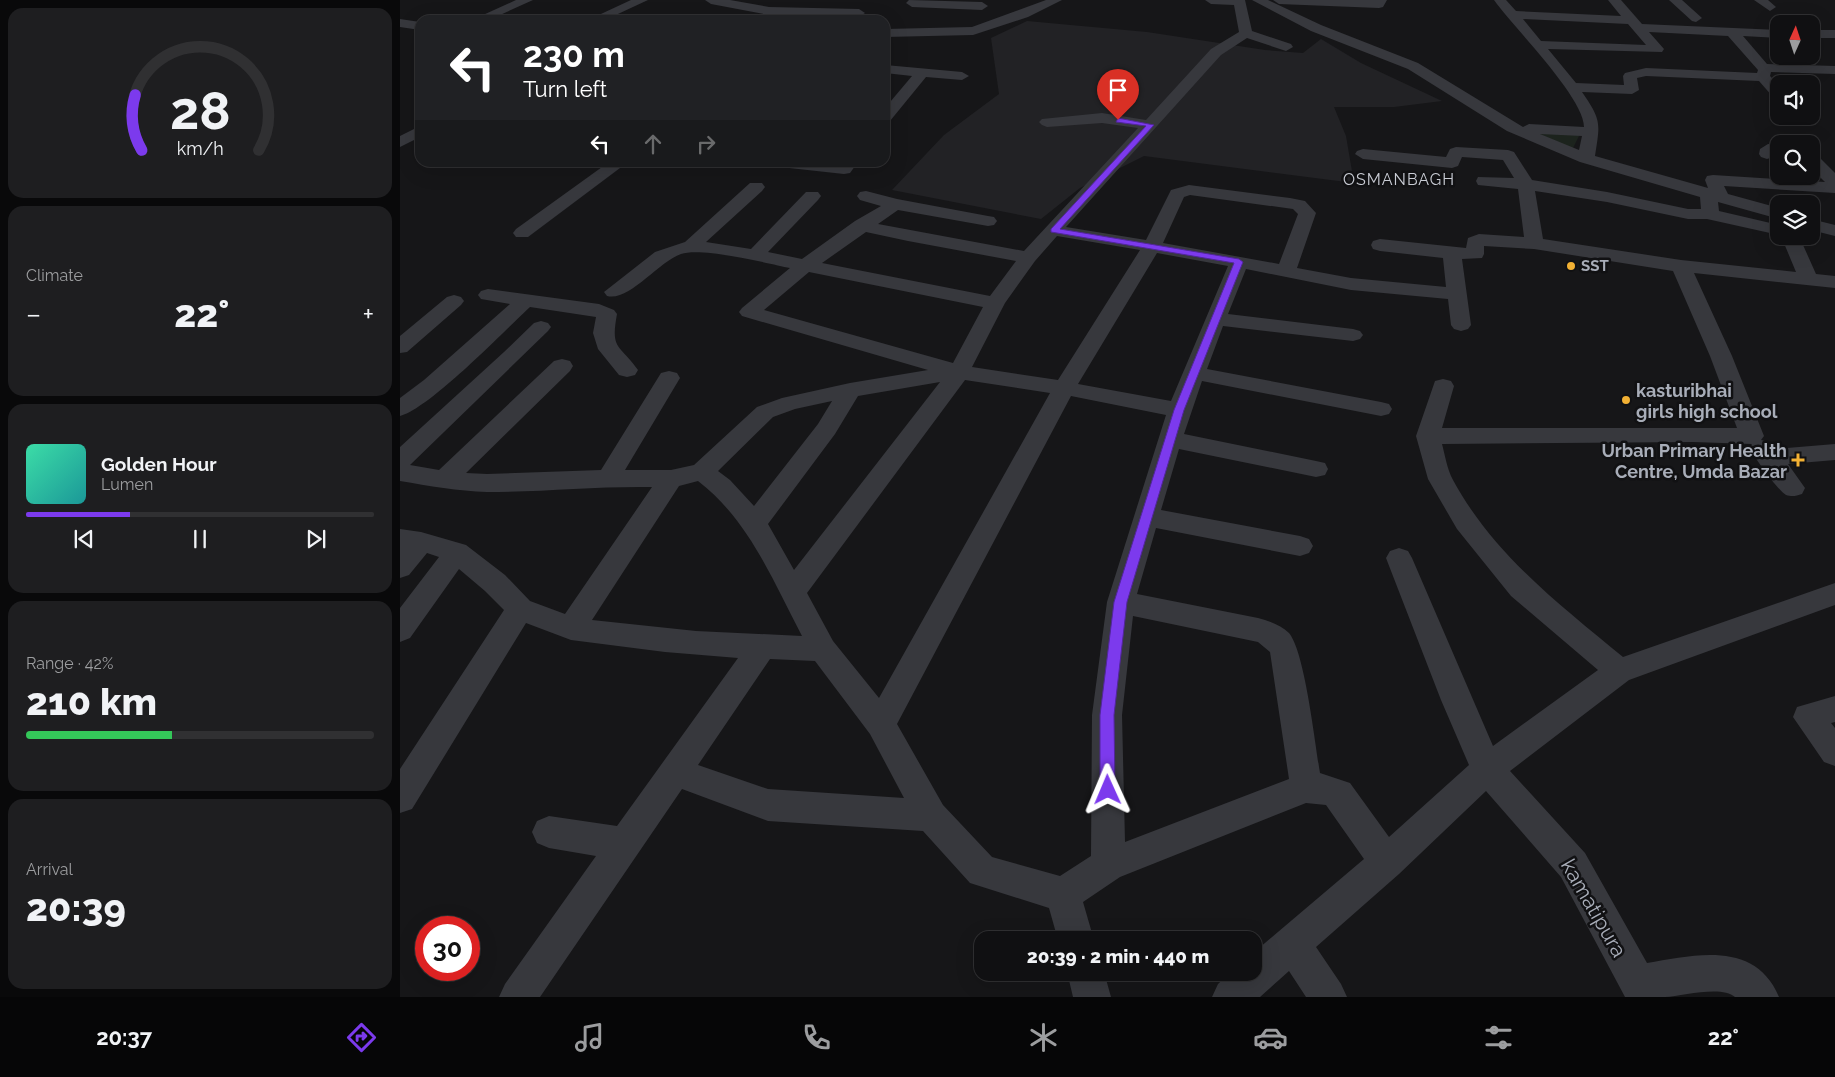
<!DOCTYPE html>
<meta charset="utf-8">
<style>
:root{--surface:#101012;--page:#1e1e20;--text:#f1f3f6;--muted:#9c9d9f;--line:#303032;--accent:#7c3aed}
body{margin:0;font-family:Raleway,sans-serif;background:var(--page);color:var(--text);height:100vh;display:flex;flex-direction:column;font-size:19px;white-space:nowrap}
*{box-sizing:border-box;margin:0}
p{font-size:16px;color:var(--muted)}
.icon{flex:none;width:28px;height:28px;fill:none;stroke:currentColor;stroke-width:2;stroke-linecap:round;stroke-linejoin:round}
.map{position:relative;flex:1;overflow:hidden}
.drawer{display:flex;flex-direction:column;gap:8px;padding:8px;background:#09090a;width:400px}
.drawer>*{flex:none}
.banner{position:absolute;left:15px;top:15px;width:475px;height:152px;border-radius:15px;box-shadow:0 5px 20px #0002,0 0 0 1px var(--line);background:#202124;color:#fff;overflow:hidden}
.needle{width:32px;rotate:3deg}
.buttons{position:absolute;left:1370px;top:15px;display:grid;gap:10px}
.buttons a{display:grid;place-items:center;width:50px;height:50px;border-radius:10px;background:var(--surface);box-shadow:0 5px 20px #0002,0 0 0 1px var(--line);font-size:25px}
.speed{position:absolute;left:15px;top:916px;display:flex;gap:10px;font-size:25px;font-weight:700;text-align:center}
.speed>*{display:grid;place-content:center;width:65px;height:65px;border-radius:50%;background:var(--surface);box-shadow:0 5px 20px #0002,0 0 0 1px var(--line);line-height:1}
.speed .limit{border:8px solid #d22;background:#fff;color:#111}
.pin{position:absolute;display:grid;place-items:center;width:42px;height:42px;color:#fff;margin:-51px -21px;border-radius:50% 50% 50% 0;rotate:-45deg;box-shadow:0 0 5px #0007}
.pin .icon{rotate:45deg}
.me{position:absolute;width:55px;margin:-28px;rotate:359deg;stroke-linejoin:round;filter:drop-shadow(0 0 4px #0008)}
.turn{display:flex;align-items:center;gap:18px;height:105px;padding:0 25px;font-size:22px}
.turn .icon{width:65px;height:65px;stroke-width:2.5}
.turn b{display:block;font-size:35px;line-height:42px}
.lanes{display:flex;align-items:center;height:48px;padding:0 25px;background:#0003;justify-content:center;gap:25px;direction:ltr}
.lanes .off{opacity:.35}
.big{font-size:38px;font-weight:800;line-height:1.1}
.drawer .widget{flex:1;display:flex;flex-direction:column;justify-content:center;gap:8px;min-width:0;padding:0 18px;border-radius:15px;background:var(--page)}
.drawer .dial{align-items:center;gap:0}
.dial svg{height:130px;overflow:visible;fill:none;stroke:var(--line);stroke-width:7;stroke-linecap:round;text-anchor:middle}
.dial text{fill:var(--text);stroke:none}
.song{display:flex;align-items:center;gap:15px}
.cover{width:60px;height:60px;border-radius:8px;background:linear-gradient(135deg,hsl(160 70% 55%),hsl(180 70% 35%))}
.played{height:5px;border-radius:2px;background:linear-gradient(90deg,var(--accent) 30%,var(--line) 30%)}
.keys{display:flex;justify-content:space-around;direction:ltr}
.heat{display:flex;justify-content:space-between;align-items:center;font-size:28px;direction:ltr}
.charge{height:8px;border-radius:4px;background:linear-gradient(90deg,#34c759 42%,var(--line) 0)}
.trip{position:absolute;left:574px;top:931px;width:288px;height:50px;border-radius:15px;background:var(--surface);box-shadow:0 5px 20px #0002,0 0 0 1px var(--line);font-weight:800;line-height:50px;text-align:center}
.tab-bar{display:flex;height:80px;justify-content:space-around;align-items:center;background:#060607;color:var(--muted)}
.tab-bar .icon{width:35px;height:35px}
.tab-bar .current{color:var(--accent)}
.tab-bar b{font-size:22px;color:var(--text)}
main{display:flex;flex:1;min-height:0}
.map>svg:first-child{display:block}
</style>
<main>
<section class="drawer">
<div class="widget dial"><svg viewBox="0 0 100 80">
<path d="M14 69A42 42 0 1 1 86 69"/>
<path d="M14 69A42 42 0 0 1 10 35" stroke="#7c3aed"/>
<text x="50" y="56" font-size="32" font-weight="700">28</text>
<text x="50" y="72" font-size="11">km/h</text>
</svg></div>
<div class="widget"><p>Climate</p>
<div class="heat"><a>−</a><b class="big">22°</b><a>+</a></div>
</div>
<div class="widget">
<div class="song"><i class="cover"></i><div><b>Golden Hour</b><p>Lumen</p></div></div>
<div class="played"></div>
<div class="keys"><svg class="icon" aria-label="previous" viewBox="0 0 24 24"><path d="M18 5L8 12l10 7zM5 5v14"/></svg><svg class="icon" aria-label="pause" viewBox="0 0 24 24"><path d="M8 5v14M16 5v14"/></svg><svg class="icon" aria-label="next" viewBox="0 0 24 24"><path d="M6 5l10 7-10 7zM19 5v14"/></svg></div>
</div>
<div class="widget"><p>Range · 42%</p><b class="big">210 km</b><div class="charge"></div></div>
<div class="widget"><p>Arrival</p><b class="big">20:39</b></div>
</section>
<div class="map">
<svg width="1435" height="997" viewBox="0 0 1435 997">
<rect width="100%" height="100%" fill="#161618"/>
<!-- built -->
<path fill="#222225" d="M627,21L747,32L865,50L903,53L921,39L961,63L1042,101L994,107H934L946,136L954,183L744,156L680,188L641,219L492,190L544,135L599,94L591,38Z"/>
<!-- green -->
<path fill="#1c231d" d="M1125,127L1182,130L1172,150Z"/>
<g fill="none" stroke-linecap="round" stroke-linejoin="round">
<!-- minor -->
<path fill="#37383d" fill-rule="evenodd" d="M116,0H133L89,20H72Z
M231,0H248L205,20H188Z
M305,0H330L369,7L459,9L465,13L459,17L369,15L311,4Z
M509,0L582,2L588,6L582,10L512,7L506,3Z
M646,0H662L628,17L573,35L485,37V29L572,27Z
M805,0H845L852,31L891,44L893,47L886,51L847,38L821,55L666,227L746,240L771,190L789,185L890,198L905,201L916,213L897,268L951,278L1046,287L1043,258L980,251L973,249L971,245L973,241L980,239L1066,248L1068,238L1079,234L1124,237L1118,189L1078,185L1076,181L1078,177L1114,178L1103,160L1062,157L1058,166L1052,168L963,159L955,154L957,151L963,149L1046,157L1050,149L1056,147L1108,150L1114,152L1132,180L1207,192L1288,209H1301L1300,197L1180,162L1107,131L1008,69L911,31L852,0H868L921,25L1018,63L1123,127L1129,124L1184,127C1184,97 1114,28 1094,0H1106L1116,11L1221,16L1208,0H1221L1242,24L1379,30V38L1343,36L1367,64L1435,66V74L1371,72L1370,76L1379,86L1378,98L1373,97L1359,81L1246,76L1237,78L1239,90L1232,94L1182,92C1202,121 1200,123 1195,156L1308,188L1305,180L1307,176L1313,175L1425,182L1411,168V153L1417,155L1435,173V193L1324,186L1328,194L1379,208V219L1318,202L1319,211L1379,225V235L1307,219H1288L1207,202L1135,191L1143,239L1281,260L1396,272L1381,236H1399L1416,274L1435,276V288L1294,273L1332,356L1364,436L1361,440L1369,442L1375,449L1435,444V460L1388,464L1405,488L1402,494C1396,496 1392,497 1386,495C1378,491 1354,456 1349,448L1352,444L1293,442L1042,444C1045,455 1047,469 1053,480C1093,554 1160,605 1223,657L1435,583V605L1229,680L1110,771L1185,853L1247,963C1295,955 1355,940 1379,997H1335C1322,985 1282,996 1265,997C1252,997 1238,997 1225,997L1161,877L1086,791L999,874L916,947L941,984L947,997H906L889,971L860,997H812L818,984L831,972H852V954L964,859L926,805L906,803L720,877L683,902L694,940H658L649,908L570,883L523,831L368,821L282,789L140,997H99L105,984L196,856L149,848L137,843L132,832L137,821L149,816L217,826L338,658L265,652L171,640L126,623L12,809L0,813V769L104,610L85,591L59,569L10,638L0,642V608L39,557L27,553L9,575L0,578V529L21,532L66,545L105,575L130,601L165,614L252,487C197,486 142,492 87,492C58,491 29,486 0,481V447L104,352L134,323L141,321L148,323L151,327L148,331L10,465L39,470L154,361L162,359L170,361L173,366L170,371L66,473L87,474L201,470L261,373L269,371L277,373L280,378L225,470H271L294,465L357,407L382,398L450,383L528,370L342,316L339,312L342,308L390,268C366,263 302,247 281,254C258,262 229,302 207,296L204,292L255,252L285,242L350,183H362L365,187L362,191L306,242L351,249L406,192H418L421,196L418,200L368,252L402,259L455,221L481,206L460,200L457,196L460,192L466,191L497,199L588,216L594,217L597,221L594,225L588,226L498,210L478,224L624,251L738,128L702,123L647,127L642,125L639,122L642,119L702,113L746,120L811,49L839,32L834,5L811,4ZM1123,19L1228,24L1246,45L1141,41ZM1249,32L1328,36L1358,70L1357,73L1246,68L1225,73L1223,76L1224,85L1176,83L1148,49L1262,52L1264,49ZM1140,134L1182,136L1179,150ZM790,195L893,209L898,214L879,264L763,243L784,197ZM466,232L508,241L616,261L590,296L422,263ZM657,236L740,250L658,380L572,367L605,303L635,261ZM1084,246L1134,249L1273,271L1310,356L1337,428H1042L1054,386L1051,381L1043,379L1035,381L1016,436L1028,479L1057,529L1111,596L1198,670L1093,746L1012,558L1008,551L999,548L990,551L986,558L1041,700L1069,765L989,837L950,783L920,773C915,744 905,652 889,633C881,625 869,621 858,618L737,594L756,528L900,556L909,553L913,546L909,539L900,536L761,510L779,449L916,477L925,475L928,469L925,463L916,461L784,434L802,381L981,416L989,414L992,409L989,404L981,402L807,369L823,326L953,341L960,339L963,335L960,331L953,329L828,314L846,269L951,290L1048,299L1051,325L1054,329L1061,331L1068,329L1071,325L1062,259L1082,258L1084,254ZM757,253L828,266L771,401L678,384ZM409,272L583,307L553,363L364,310ZM565,380L650,393L479,698L433,641L407,593ZM540,382L394,570L368,524L435,434L458,396ZM671,396L766,415L707,602L692,715L691,856L660,876L592,857L543,805L497,724ZM432,401L418,424L354,506L330,480L318,471L373,417L395,409ZM298,481C349,520 373,581 402,636L296,631L192,620L279,486ZM733,616L858,642L870,652L889,779L725,842L722,715ZM370,659L415,661L470,734L504,798L368,789L298,765Z
M873,0H987L983,7L979,8L879,4Z
M1269,0H1282L1302,18L1296,22L1292,21Z
M1354,0H1368L1376,7L1370,11Z
M0,19L20,22V30L0,27Z
M1411,30H1435V38H1411Z
M485,65L562,72L569,76L562,80L526,77L490,121L485,123V108L512,76L485,73Z
M20,126V137L0,147V136Z
M1368,144L1379,145V155L1367,159L1361,157L1359,154L1360,149Z
M209,162H228L128,237H116L113,233L116,229Z
M372,162H458L450,173L444,174L380,167Z
M1411,219L1435,225V236L1411,230Z
M88,289L199,304L214,310L217,314C210,351 220,344 238,370L235,375L227,377L219,375L198,349L193,333L196,317L130,307C104,331 30,408 0,416V398L24,380L110,304L81,299L78,295L81,291Z
M54,295L61,297L64,301L61,305L7,352L0,353V336L47,297Z
M1435,696V722L1431,723L1435,728V766L1424,762L1393,717L1397,707Z
M667,972H704L711,997H673Z"/>
</g>
<!-- route -->
<path fill="#7c3aed" stroke="#51269a" d="M718,118L754,125L660,229L839,259L843,262L784,410L727,602L714,715L715,790L713,795L708,797L702,795L700,790V715L714,602L774,410L834,263L651,232V229L746,126L716,122Z"/>
<!-- markers -->
<g fill="#f2b134" stroke="#111113" stroke-width="2">
<circle cx="1171" cy="266" r="5"/>
<circle cx="1226" cy="400" r="5"/>
<path d="M1395.5 452.5h5v5h5v5h-5v5h-5v-5h-5v-5h5z"/>
</g>
<g text-anchor="middle" dominant-baseline="central" stroke-width="5" stroke-linejoin="round" paint-order="stroke">
<!-- far-poi labels -->
<g font-size="15" font-weight="bold" fill="#a8adb8" stroke="#111113" text-anchor="start">
<text x="1181" y="266">SST</text>
</g>
<!-- far-neighbourhood labels -->
<g font-size="16" letter-spacing="1" fill="#c9ccd4" stroke="#111113">
<text x="999" y="179">OSMANBAGH</text>
</g>
<!-- poi labels -->
<g font-size="18" font-weight="bold" fill="#a8adb8" stroke="#111113" text-anchor="start">
<text x="1236" y="390">kasturibhai<tspan x="1236" dy="21">girls high school</tspan></text>
<text x="1387" y="450" text-anchor="end">Urban Primary Health<tspan x="1387" dy="21">Centre, Umda Bazar</tspan></text>
</g>
<!-- near-street labels -->
<g font-size="21" fill="#a8adb8" stroke="#111113">
<text transform="translate(1194 908) rotate(60)">kamatipura</text>
</g>
</g>
</svg>
<div class="buttons">
<a><svg class="needle" viewBox="-14 -14 28 28"><path d="M0-13l5 13h-10z" fill="#e53935"/><path d="M0 13l5-13h-10z" fill="#9c9d9f"/></svg></a>
<a><svg class="icon" aria-label="sound" viewBox="0 0 24 24"><path d="M4 9h4l5-4v14l-5-4H4zM17 9q2 3 0 6"/></svg></a>
<a><svg class="icon" aria-label="search" viewBox="0 0 24 24"><circle cx="10" cy="10" r="6"/><path d="M15 15l6 6"/></svg></a>
<a><svg class="icon" aria-label="layers" viewBox="0 0 24 24"><path d="M12 4l9 5-9 5-9-5zM3 14l9 5 9-5"/></svg></a>
</div>
<div class="speed"><div class="limit">30</div></div>
<div class="pin" style="left:718px;top:120px;background:#d93025"><svg class="icon" aria-label="arrive" viewBox="0 0 24 24"><path d="M6 21V4h12l-3 4 3 4H6"/></svg></div>
<svg class="me" style="left:708px;top:790px" viewBox="-20 -20 40 40"><path d="M0-17L14 15 0 8-14 15z" fill="#7c3aed" stroke="#fff" stroke-width="4"/></svg>
<div class="trip">20:39 · 2 min · 440 m</div>
<div class="banner">
<div class="turn"><svg class="icon" aria-label="left" viewBox="0 0 24 24"><path d="M17 20v-9H6M10 6l-5 5 5 5"/></svg><div><b>230 m</b>Turn left</div></div>
<div class="lanes"><svg class="icon" aria-label="left" viewBox="0 0 24 24"><path d="M17 20v-9H6M10 6l-5 5 5 5"/></svg><svg class="icon off" aria-label="ahead" viewBox="0 0 24 24"><path d="M12 20V5M6 11l6-6 6 6"/></svg><svg class="icon off" aria-label="right" viewBox="0 0 24 24"><path d="M7 20v-9h11M14 6l5 5-5 5"/></svg></div>
</div>
</div>
</main>
<nav class="tab-bar">
<b>20:37</b>
<svg class="icon current" aria-label="directions" viewBox="0 0 24 24"><path d="M12 3l9 9-9 9-9-9zM9 14v-3h6M13 9l2 2-2 2"/></svg>
<svg class="icon" aria-label="music" viewBox="0 0 24 24"><path d="M9 18V5l10-2v13"/><circle cx="6" cy="18" r="3"/><circle cx="16" cy="16" r="3"/></svg>
<svg class="icon" aria-label="phone" viewBox="0 0 24 24"><path d="M5 4h4l2 5-3 2q2 4 5 5l2-3 5 2v4C11 20 4 13 5 4z"/></svg>
<svg class="icon" aria-label="climate" viewBox="0 0 24 24"><path d="M12 3v18M4 7l16 10M4 17L20 7"/></svg>
<svg class="icon" aria-label="car" viewBox="0 0 24 24"><path d="M5 17H2v-5l4-1 3-4h7l3 4 3 1v5h-3M9 17h6M6 11h13"/><circle cx="7" cy="17" r="2"/><circle cx="17" cy="17" r="2"/></svg>
<svg class="icon" aria-label="filters" viewBox="0 0 24 24"><path d="M4 7h16M4 17h16"/><circle cx="9" cy="7" r="2"/><circle cx="15" cy="17" r="2"/></svg>
<b>22°</b>
</nav>
